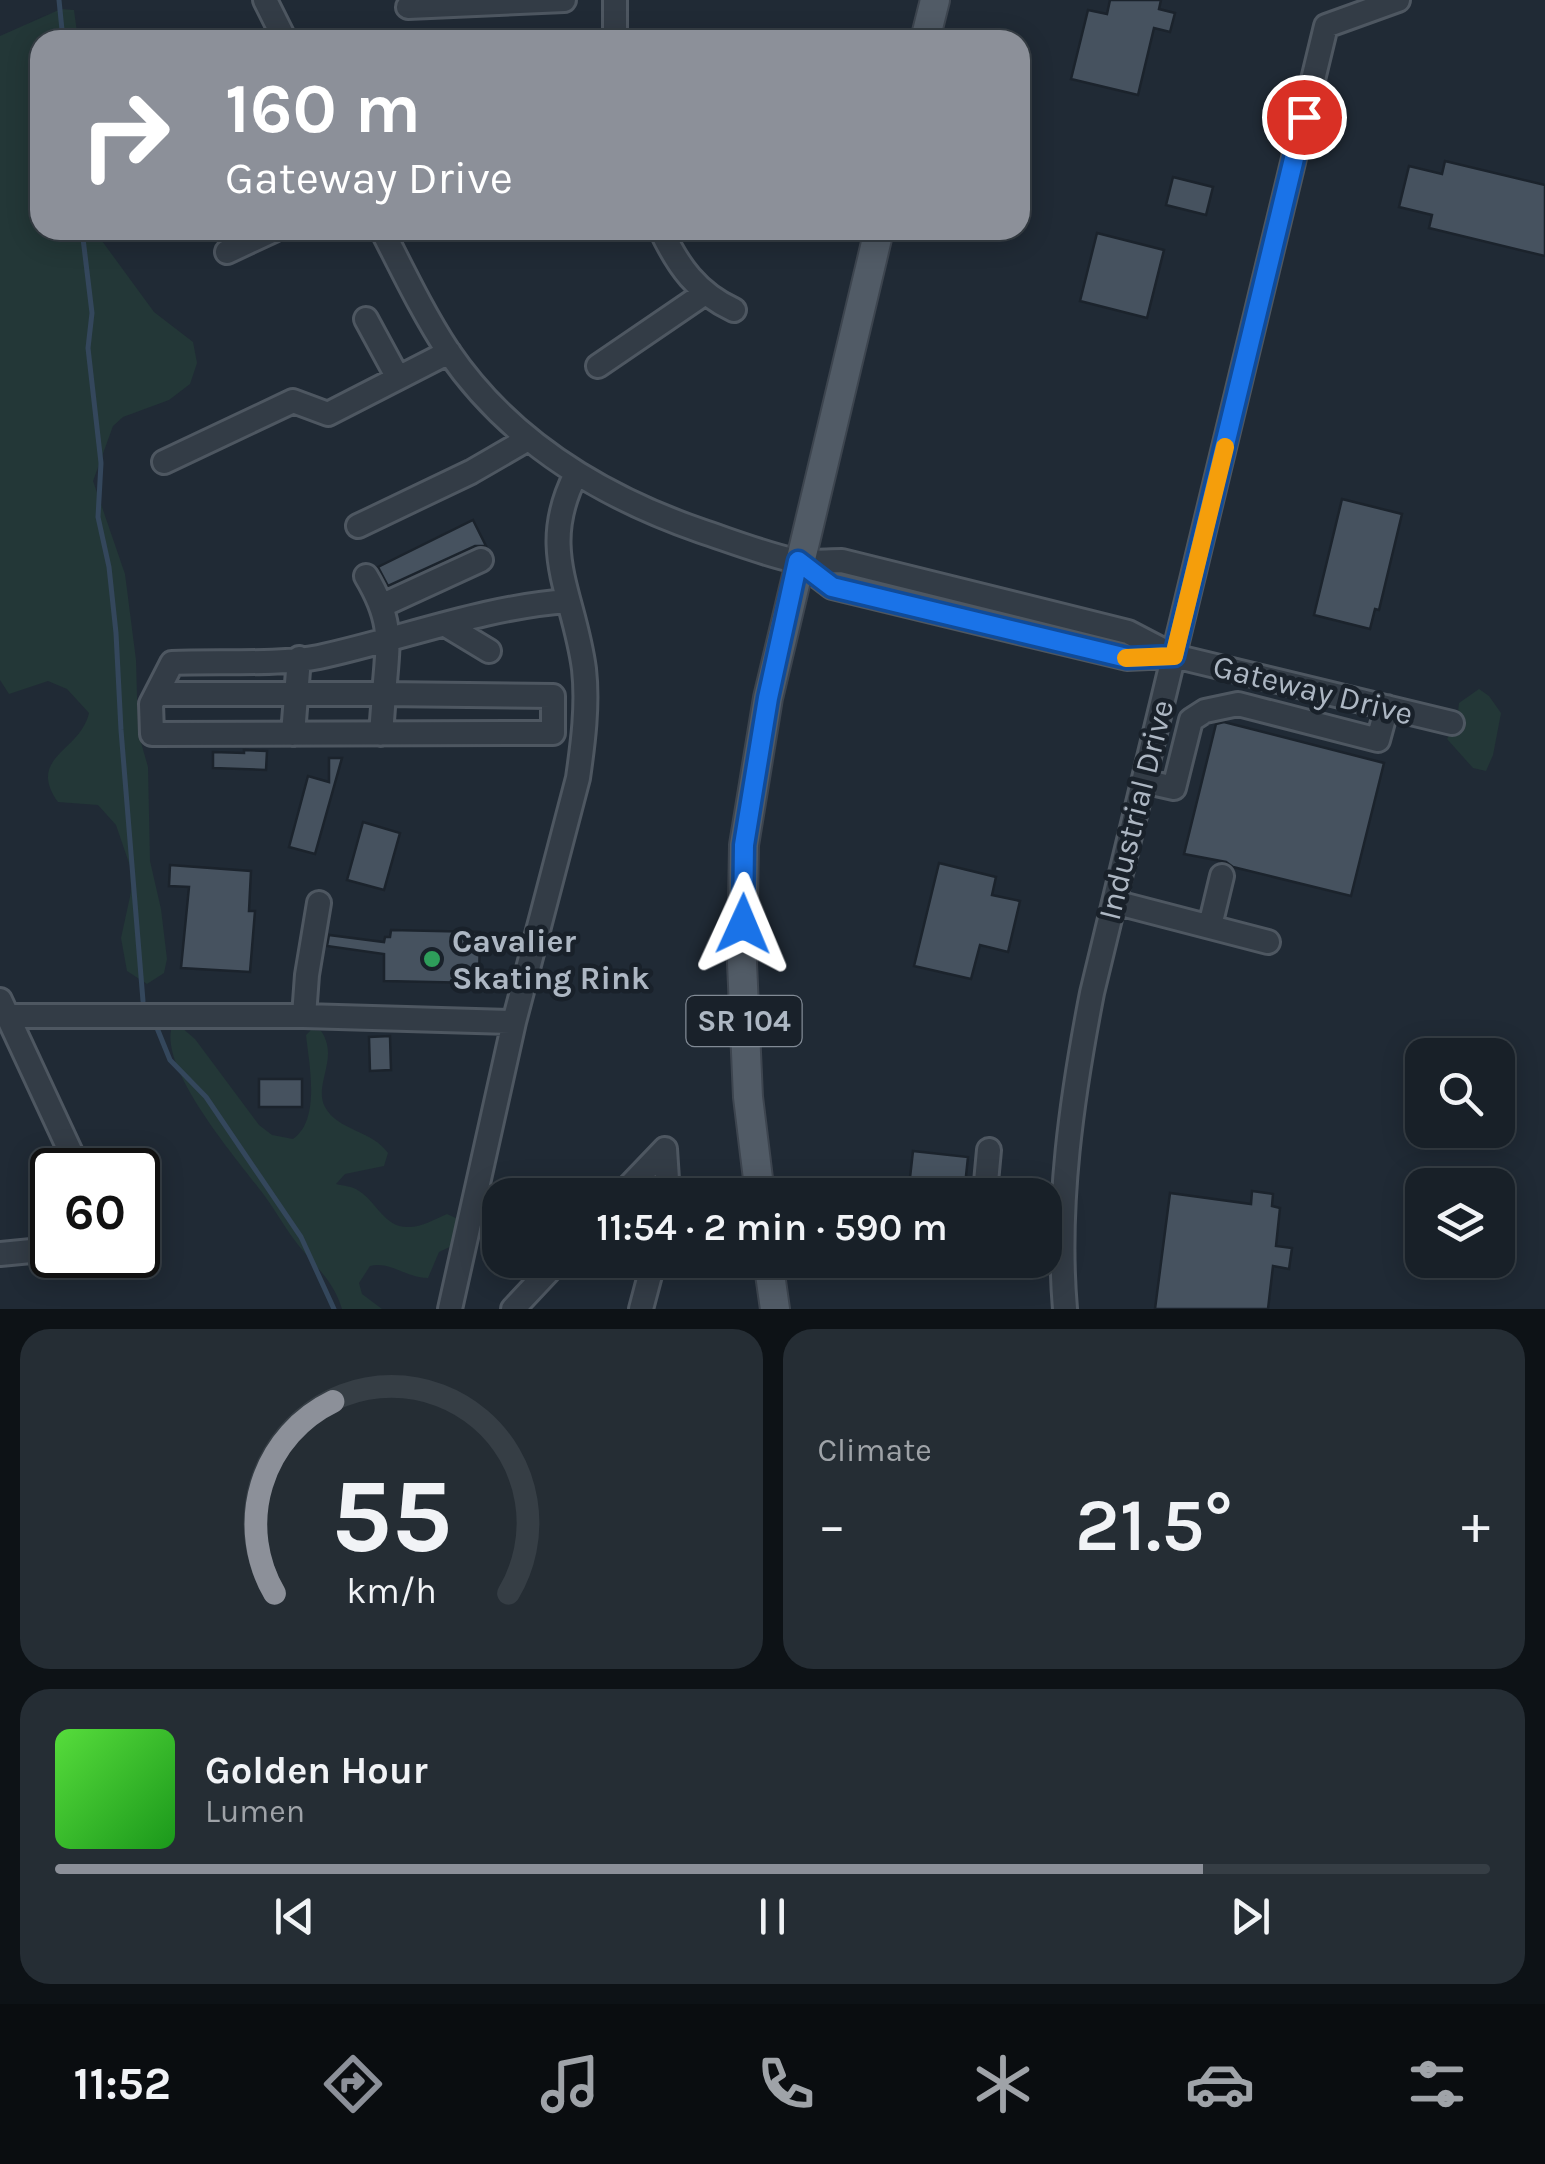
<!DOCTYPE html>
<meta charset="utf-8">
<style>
:root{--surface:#182028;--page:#252d34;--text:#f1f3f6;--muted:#9fa3a8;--line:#363e45;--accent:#8c9099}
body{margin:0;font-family:Karla,sans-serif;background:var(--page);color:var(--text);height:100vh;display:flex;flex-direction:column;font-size:38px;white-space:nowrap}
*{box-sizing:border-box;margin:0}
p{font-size:32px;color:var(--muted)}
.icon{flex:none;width:55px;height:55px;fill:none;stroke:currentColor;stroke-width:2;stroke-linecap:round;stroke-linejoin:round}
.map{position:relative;height:1309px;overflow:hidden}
.sheet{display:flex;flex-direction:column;gap:20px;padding:20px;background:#0d1216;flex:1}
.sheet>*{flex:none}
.banner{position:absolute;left:30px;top:30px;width:1000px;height:210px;border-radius:30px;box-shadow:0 5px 25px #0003,0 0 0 2px var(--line);background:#8c9099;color:#fff;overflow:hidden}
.tools{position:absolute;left:1405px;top:1038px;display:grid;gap:20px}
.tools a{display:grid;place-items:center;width:110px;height:110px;border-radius:20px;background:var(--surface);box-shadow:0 5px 25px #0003,0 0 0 2px var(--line);font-size:50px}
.speed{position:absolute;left:30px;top:1148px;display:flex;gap:20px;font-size:50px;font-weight:700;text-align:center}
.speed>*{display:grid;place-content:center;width:130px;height:130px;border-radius:50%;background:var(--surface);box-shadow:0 5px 25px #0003,0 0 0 2px var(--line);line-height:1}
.speed .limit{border:5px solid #111;border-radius:15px;background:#fff;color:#111}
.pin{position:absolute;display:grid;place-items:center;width:85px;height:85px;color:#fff;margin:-42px;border:5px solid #fff;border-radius:50%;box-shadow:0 2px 10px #0007}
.me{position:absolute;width:110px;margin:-55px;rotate:1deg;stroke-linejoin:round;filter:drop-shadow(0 0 8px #0008)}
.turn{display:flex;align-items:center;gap:35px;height:210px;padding:0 30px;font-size:45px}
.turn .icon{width:130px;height:130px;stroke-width:2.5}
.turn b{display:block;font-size:70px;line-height:85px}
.big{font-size:75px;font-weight:600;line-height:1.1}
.sheet .tile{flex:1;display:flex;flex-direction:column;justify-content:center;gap:15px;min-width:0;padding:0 35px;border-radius:30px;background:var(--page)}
.sheet .dial{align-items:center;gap:0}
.dial svg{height:260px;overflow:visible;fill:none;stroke:var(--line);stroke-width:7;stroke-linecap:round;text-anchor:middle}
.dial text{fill:var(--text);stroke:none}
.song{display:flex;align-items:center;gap:30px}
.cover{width:120px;height:120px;border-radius:15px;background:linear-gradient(135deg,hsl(110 70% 55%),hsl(120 70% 35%))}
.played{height:10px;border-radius:5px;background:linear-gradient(90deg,var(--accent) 80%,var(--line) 80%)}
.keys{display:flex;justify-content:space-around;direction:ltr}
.heat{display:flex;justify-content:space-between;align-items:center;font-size:55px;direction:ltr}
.sheet .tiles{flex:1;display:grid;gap:20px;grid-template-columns:1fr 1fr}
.tile:last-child{grid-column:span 2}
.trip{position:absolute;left:482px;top:1178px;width:580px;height:100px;border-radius:30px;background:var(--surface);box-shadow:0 5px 25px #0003,0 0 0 2px var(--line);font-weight:600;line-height:100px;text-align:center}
.menu{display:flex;height:160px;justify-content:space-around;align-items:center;background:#0a0d10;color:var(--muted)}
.menu .icon{width:70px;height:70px}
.menu .on{color:var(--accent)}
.menu b{font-size:45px;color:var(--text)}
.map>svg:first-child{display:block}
</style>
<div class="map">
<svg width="1545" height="1309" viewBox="0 0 1545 1309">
<rect width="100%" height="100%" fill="#202a35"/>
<!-- green -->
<path fill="#233737" d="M61,9L74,10L78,40H40V230H94L154,312L193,342L197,363L190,384L169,400L123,417L113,426L93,481L125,574L136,660L138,732L148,767L150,861L161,909L167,959L164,973L147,984L127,971L121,938L131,892L130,866L116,825L98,805L58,802C26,757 80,752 89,713L67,689L48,681L9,694L0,680V36Z
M1479,689L1489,696L1501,713L1493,755L1486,771L1473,768L1447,739L1457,722L1459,703Z
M181,1027L195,1039L259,1125L272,1135L293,1139C321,1120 309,1064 306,1035L311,1030L321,1031C340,1058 313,1084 325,1107C338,1131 372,1130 388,1153L384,1166L345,1174L336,1184C344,1186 352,1186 359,1191C377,1202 384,1228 409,1227C422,1227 435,1219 447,1214L460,1220L458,1243L439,1252L428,1278C407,1278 390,1261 370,1266L359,1283L362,1294L382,1309H342C334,1282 317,1268 299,1246C286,1230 276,1211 264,1195C238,1160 163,1074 171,1030Z"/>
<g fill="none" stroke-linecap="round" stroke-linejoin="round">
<!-- stream -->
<path stroke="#34475c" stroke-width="5" d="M59,0L63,40
M82,230L92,313L88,348L101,463L98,517L109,567L116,633L121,730L143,1001
M157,1028L170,1060L206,1097L301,1237L334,1309"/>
</g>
<!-- building -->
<path fill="#46525f" stroke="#1b232c" stroke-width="2.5" d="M1110,0H1161L1159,9L1175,13L1170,32L1154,28L1138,95L1071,79L1088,10L1107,14Z
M1445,161L1545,185V256L1429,228L1432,215L1399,207L1409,166L1442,174Z
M1173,177L1213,187L1206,215L1166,205Z
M1097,233L1164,250L1147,318L1080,301Z
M1342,499L1402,514L1379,610L1375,609L1370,629L1314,615Z
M473,520L486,546H475L388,586L378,567Z
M1224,722L1384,763L1351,896L1233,867L1226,862L1184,854L1216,724Z
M244,750L267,751L266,770L213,768V752L244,753Z
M329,758H342L315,854L289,847L308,776L329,782Z
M363,822L400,833L384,890L347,880Z
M939,863L996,877L992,895L1020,901L1008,952L980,945L971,979L914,966Z
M170,865L251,871L249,911H255L250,972L181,968L189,887L169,886Z
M391,930L480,932L479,983L384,981V954L327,946L329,935L384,942L385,937H390Z
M390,1036L391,1070L370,1071L369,1037Z
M259,1079H302V1107H259Z
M913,1151L968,1157L964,1195H908Z
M1252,1191L1273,1194L1272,1206L1280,1208L1276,1246L1292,1248L1289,1269L1273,1266L1268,1309H1155L1170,1193L1251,1204Z"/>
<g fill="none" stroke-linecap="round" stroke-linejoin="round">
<!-- minor casing -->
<g stroke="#4e5761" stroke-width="28">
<path id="minor" d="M265,0L285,40
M615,0V40
M408,7L564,0
M382,230C403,271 423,313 448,351C509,441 600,496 701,531C731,541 764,554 796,561C810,563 827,561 842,561L1128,632L1174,656L1452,723
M661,230C678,266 697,293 734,310
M227,252L274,230
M366,319L398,378
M598,366L705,293
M164,462L293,401L328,414L449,352
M358,526L471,472L528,439
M798,561L832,587L1127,658L1170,656
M366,576C394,623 388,642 384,694L553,696V733L152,734L151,704L172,663C215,661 279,665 319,657C402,639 483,607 568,601
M383,605L481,560
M446,625L489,651
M157,694H384L381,734
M293,734L299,658
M1143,781L1174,788L1191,720L1205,711L1238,704L1378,740L1387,707
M1114,902L1268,942
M1210,926L1222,876
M0,1000L79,1170
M8,1016H304L514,1022
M304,1016L307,975L319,903
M665,1149L668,1195
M989,1150L985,1193L1011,1195
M621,1195L665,1149
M0,1254L52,1249
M450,1309L514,1022L578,778C583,743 588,705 584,669C574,593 537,550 576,474
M513,1309L559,1260
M641,1309L654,1260
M1065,1309C1056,1205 1072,1096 1092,993L1326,26L1398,0"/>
</g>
<!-- major casing -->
<g stroke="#3d454f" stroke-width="32">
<path id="major" d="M925,40L935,0
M760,1195L748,1097L742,963L744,845L768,698L879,230
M768,1260L775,1309"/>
</g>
<!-- minor -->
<use href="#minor" stroke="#333c46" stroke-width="22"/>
<!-- major -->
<use href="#major" stroke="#515b66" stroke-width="28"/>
</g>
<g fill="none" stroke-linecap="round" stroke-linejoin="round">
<!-- route casing -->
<g stroke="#114b97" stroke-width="25">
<path id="route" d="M743,924L744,845L768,698L798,561L832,587L1127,658L1174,656L1304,117"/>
</g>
<!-- route -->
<use href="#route" stroke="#1a73e8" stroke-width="18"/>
<!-- slow -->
<path stroke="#f59e0b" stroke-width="18" d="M1126,658L1174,656L1225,447"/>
</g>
<!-- markers -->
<circle fill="#2e9e5b" stroke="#19212a" stroke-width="4" cx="432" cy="959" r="10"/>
<g text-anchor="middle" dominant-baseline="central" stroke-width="9" stroke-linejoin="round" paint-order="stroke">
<!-- shield labels -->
<rect fill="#19212a" stroke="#818a95" stroke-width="2.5" x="686.5" y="996" width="115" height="50" rx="8"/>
<g font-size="30" font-weight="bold" fill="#adb7c3">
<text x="744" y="1021">SR 104</text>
</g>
<!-- street labels -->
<g font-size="32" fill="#adb7c3" stroke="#19212a">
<text transform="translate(1313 690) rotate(14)">Gateway Drive</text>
<text transform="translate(1136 810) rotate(-76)">Industrial Drive</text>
</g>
<!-- poi labels -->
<g font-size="32" font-weight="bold" fill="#adb7c3" stroke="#19212a" text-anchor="start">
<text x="452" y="941">Cavalier<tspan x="452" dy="37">Skating Rink</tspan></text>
</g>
</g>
</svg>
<div class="tools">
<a><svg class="icon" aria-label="search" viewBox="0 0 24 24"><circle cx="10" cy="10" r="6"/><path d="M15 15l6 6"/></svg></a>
<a><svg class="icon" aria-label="layers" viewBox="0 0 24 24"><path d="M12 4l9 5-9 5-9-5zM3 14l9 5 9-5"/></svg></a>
</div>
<div class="speed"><div class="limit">60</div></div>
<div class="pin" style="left:1304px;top:117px;background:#d93025"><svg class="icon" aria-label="arrive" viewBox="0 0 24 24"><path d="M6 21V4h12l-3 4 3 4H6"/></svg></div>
<svg class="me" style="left:743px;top:924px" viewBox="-20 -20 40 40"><path d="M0-17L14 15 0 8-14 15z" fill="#1a73e8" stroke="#fff" stroke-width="4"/></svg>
<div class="trip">11:54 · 2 min · 590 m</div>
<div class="banner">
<div class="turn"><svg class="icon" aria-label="right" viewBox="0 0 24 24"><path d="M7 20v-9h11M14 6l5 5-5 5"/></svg><div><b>160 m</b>Gateway Drive</div></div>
</div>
</div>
<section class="sheet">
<div class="tiles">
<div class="tile dial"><svg viewBox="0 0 100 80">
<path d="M14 69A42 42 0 1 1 86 69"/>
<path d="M14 69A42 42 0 0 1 32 10" stroke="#8c9099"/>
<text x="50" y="56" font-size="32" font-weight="700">55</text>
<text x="50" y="72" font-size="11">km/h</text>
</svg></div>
<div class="tile"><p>Climate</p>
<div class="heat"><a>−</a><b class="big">21.5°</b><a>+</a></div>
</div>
<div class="tile">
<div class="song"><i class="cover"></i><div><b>Golden Hour</b><p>Lumen</p></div></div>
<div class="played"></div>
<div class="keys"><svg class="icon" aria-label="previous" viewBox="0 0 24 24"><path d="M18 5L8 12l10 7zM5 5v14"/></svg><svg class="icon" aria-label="pause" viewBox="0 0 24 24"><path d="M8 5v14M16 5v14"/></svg><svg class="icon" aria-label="next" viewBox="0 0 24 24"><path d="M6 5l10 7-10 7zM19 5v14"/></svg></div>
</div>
</div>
</section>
<nav class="menu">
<b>11:52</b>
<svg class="icon on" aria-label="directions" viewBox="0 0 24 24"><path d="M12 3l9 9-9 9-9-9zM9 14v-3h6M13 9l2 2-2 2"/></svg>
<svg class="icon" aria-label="music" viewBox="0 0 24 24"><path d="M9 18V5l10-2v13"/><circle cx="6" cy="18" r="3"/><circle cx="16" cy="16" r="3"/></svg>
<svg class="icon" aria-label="phone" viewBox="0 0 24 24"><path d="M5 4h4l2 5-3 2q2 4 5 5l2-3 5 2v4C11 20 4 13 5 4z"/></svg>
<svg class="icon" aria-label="climate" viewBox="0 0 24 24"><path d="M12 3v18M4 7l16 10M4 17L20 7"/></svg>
<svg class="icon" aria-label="car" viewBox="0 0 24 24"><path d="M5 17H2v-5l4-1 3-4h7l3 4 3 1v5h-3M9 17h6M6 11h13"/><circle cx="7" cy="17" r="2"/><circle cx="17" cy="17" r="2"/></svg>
<svg class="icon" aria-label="filters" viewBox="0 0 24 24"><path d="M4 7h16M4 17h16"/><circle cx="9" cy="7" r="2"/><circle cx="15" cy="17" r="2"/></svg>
</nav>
